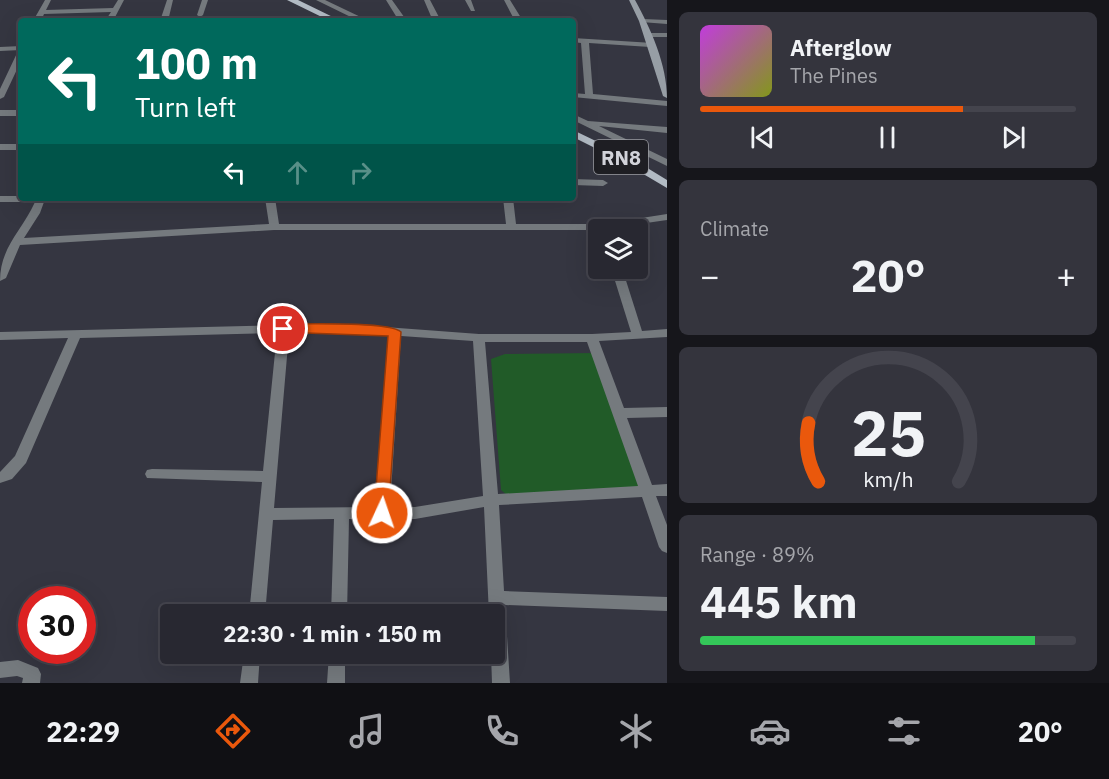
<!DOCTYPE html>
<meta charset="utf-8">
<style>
:root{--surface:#282831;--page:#34343d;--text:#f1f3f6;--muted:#a5a6ab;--line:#44444d;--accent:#ea580c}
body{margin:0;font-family:"IBM Plex Sans",sans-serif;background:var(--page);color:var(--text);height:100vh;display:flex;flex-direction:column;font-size:22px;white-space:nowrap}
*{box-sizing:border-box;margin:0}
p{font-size:20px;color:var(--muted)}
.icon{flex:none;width:33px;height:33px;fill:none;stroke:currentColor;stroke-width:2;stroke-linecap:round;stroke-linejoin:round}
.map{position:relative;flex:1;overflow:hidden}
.side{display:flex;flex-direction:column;gap:12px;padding:12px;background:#16161b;width:442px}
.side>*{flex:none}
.hud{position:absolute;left:18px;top:18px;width:558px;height:183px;border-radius:6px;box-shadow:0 6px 24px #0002,0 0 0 2px var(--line);background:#00695c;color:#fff;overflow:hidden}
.tools{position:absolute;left:588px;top:219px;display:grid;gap:12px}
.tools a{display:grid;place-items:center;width:60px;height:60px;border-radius:6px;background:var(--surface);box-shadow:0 6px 24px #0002,0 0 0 2px var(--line);font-size:30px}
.speed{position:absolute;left:18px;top:586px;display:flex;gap:12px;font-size:30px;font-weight:700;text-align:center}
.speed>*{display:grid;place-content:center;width:78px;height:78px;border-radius:50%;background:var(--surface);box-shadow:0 6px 24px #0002,0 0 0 2px var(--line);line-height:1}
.speed .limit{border:9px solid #d22;background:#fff;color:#111}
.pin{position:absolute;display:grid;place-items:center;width:51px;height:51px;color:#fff;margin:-26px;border:3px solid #fff;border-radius:50%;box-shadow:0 2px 6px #0007}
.me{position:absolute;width:66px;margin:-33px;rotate:3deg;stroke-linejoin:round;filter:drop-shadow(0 0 4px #0008)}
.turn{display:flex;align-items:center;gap:21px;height:126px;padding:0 18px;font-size:27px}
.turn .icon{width:78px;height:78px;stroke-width:2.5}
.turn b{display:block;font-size:42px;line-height:51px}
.lanes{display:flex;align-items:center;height:57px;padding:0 18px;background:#0003;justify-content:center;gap:30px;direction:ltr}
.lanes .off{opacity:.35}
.big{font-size:45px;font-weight:700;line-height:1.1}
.side .card{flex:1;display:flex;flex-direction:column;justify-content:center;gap:9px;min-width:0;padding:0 21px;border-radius:9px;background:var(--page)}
.side .dial{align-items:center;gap:0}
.dial svg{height:156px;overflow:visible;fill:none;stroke:var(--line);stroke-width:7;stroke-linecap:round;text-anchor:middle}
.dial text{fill:var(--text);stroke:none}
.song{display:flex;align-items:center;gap:18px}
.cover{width:72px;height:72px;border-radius:9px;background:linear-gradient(135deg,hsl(290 70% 55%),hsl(70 70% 35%))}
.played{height:6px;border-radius:3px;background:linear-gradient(90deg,var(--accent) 70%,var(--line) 70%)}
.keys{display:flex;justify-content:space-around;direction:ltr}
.heat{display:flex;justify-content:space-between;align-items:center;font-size:33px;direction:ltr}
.charge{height:9px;border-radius:4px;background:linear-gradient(90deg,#34c759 89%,var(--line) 0)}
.trip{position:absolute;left:160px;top:604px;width:345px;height:60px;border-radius:6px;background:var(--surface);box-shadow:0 6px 24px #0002,0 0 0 2px var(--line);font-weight:700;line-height:60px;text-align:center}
.tab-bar{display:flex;height:96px;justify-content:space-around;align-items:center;background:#101014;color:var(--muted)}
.tab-bar .icon{width:42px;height:42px}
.tab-bar .active{color:var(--accent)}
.tab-bar b{font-size:27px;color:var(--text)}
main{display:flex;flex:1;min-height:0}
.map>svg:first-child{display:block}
</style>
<main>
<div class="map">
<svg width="667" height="683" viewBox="0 0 667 683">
<rect width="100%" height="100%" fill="#353641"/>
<!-- green -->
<path fill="#215b28" d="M597,353L639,488L508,496L501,490L491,359L505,354Z"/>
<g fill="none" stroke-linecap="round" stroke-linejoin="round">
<!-- street -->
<path fill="#757a7e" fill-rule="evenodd" d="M45,0H51L46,10L113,8L118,0H124L113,21H105L111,12L44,14L41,21H33Z
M167,0H173L168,21H160Z
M202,0H208L203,15L200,17L197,15Z
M316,0H325L369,21H359Z
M386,0H392L407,21H399Z
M424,0H430L441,21H433Z
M465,0H471L475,11H471Z
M504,0H510L523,21H515Z
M643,19L667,20V24L641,22V20Z
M645,33H667V37H648L644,35Z
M573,38L653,43L654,45L650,47L589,43L593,94L667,101V106L573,97V93L585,94L581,43L573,42Z
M21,46V50L0,51V47Z
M18,51H21V61L4,97L0,99V89Z
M0,110H21V116H0Z
M573,114L588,121L667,127V133L599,126L667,159V166L573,120Z
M0,144H21V150H0Z
M573,179L603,180L608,183L603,186L573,185Z
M0,196H21V198H121L116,201L44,202L40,213L24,238L269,224L265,198H275L279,224H506L503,198H513L516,224H603L667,214V220L598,230H274L20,245L6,278L0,281C0,247 22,231 35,202H0Z
M611,268H622L642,331L667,329V337L599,341L624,408L667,407V417L627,418L652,485L667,484V496H656L667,525V553L662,551L659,547L642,497L499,505L504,591L667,597V611L505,605L510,683H492L491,654H495V615H489L484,507L415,519H349L347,615H331L334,519L273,520L265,615H249L262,482L147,478L145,474L147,470L152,469L263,471L277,333L80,338L26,463L12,479L0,483V472L15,456L68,338L0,340V332L283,325H358L479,334H592L631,332ZM289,333H358L389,335L375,507L274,508ZM401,336L473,341L483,496L415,507H390ZM485,342H587L638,486L498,494Z
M244,654H260L258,683H240Z
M329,654H345V683H327Z
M18,660L38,668L41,674L40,683H22L23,678L17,676L0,678V662Z"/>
<!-- secondary -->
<path fill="#979ea5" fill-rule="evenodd" d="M629,0H635C651,29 667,65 667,98L663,96L639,21Z"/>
<!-- primary -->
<path fill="#b2bbc4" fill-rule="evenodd" d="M287,0H298L341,21H330Z
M573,130L631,158L667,180V188L623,162L573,137Z"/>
</g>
<!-- route -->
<path fill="#ea580c" stroke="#983908" stroke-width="1.5" d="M283,324C303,324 391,321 401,332L388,518H376L374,513L388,336L278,332V326Z"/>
<g text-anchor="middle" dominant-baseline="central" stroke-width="6" stroke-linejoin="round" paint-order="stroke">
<!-- shield labels -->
<rect fill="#1e1e23" stroke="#9c9da3" stroke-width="1.5" x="594" y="140" width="54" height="34" rx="4.5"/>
<g font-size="20" font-weight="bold" fill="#d2d3da">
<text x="621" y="157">RN8</text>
</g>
</g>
</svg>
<div class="tools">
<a><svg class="icon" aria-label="layers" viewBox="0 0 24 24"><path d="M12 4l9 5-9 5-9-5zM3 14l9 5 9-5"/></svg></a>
</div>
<div class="speed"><div class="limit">30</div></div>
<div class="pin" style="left:283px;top:329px;background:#d93025"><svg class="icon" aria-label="arrive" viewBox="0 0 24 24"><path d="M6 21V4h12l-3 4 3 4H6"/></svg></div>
<svg class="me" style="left:382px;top:513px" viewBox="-20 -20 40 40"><circle r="17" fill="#ea580c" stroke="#fff" stroke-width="3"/><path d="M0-11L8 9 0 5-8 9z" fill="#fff"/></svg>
<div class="trip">22:30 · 1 min · 150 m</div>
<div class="hud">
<div class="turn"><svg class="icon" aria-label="left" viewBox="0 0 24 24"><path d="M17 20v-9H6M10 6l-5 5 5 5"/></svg><div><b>100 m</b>Turn left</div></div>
<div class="lanes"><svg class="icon" aria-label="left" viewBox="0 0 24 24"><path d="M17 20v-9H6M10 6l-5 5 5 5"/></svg><svg class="icon off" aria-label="ahead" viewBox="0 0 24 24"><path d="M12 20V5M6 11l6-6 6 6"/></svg><svg class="icon off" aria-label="right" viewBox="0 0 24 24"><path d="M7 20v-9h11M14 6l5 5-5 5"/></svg></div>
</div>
</div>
<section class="side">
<div class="card">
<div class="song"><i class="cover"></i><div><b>Afterglow</b><p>The Pines</p></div></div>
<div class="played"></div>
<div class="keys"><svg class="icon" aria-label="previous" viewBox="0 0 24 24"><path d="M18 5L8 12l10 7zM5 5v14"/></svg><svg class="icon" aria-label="pause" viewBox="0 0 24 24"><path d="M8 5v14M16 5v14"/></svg><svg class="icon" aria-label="next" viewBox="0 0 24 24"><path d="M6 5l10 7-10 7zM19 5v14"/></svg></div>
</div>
<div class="card"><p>Climate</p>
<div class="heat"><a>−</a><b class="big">20°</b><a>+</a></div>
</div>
<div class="card dial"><svg viewBox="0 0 100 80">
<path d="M14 69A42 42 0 1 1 86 69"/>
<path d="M14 69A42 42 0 0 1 9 39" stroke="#ea580c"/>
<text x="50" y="56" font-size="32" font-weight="700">25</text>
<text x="50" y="72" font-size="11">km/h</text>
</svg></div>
<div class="card"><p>Range · 89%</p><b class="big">445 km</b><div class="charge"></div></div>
</section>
</main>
<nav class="tab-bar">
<b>22:29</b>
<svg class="icon active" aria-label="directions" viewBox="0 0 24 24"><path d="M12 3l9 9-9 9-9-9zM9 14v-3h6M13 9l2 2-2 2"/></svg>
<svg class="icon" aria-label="music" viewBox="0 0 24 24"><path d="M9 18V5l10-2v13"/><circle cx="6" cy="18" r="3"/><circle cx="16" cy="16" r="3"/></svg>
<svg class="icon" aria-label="phone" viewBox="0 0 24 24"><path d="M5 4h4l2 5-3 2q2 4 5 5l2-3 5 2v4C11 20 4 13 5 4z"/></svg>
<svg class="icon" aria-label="climate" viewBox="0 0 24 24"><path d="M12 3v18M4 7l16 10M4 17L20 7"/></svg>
<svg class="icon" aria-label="car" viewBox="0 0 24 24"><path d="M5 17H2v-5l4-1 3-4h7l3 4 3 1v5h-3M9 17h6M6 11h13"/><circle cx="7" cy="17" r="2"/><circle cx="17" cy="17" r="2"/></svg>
<svg class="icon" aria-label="filters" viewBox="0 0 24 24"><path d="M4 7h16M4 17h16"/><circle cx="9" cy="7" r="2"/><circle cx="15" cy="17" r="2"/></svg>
<b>20°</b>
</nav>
